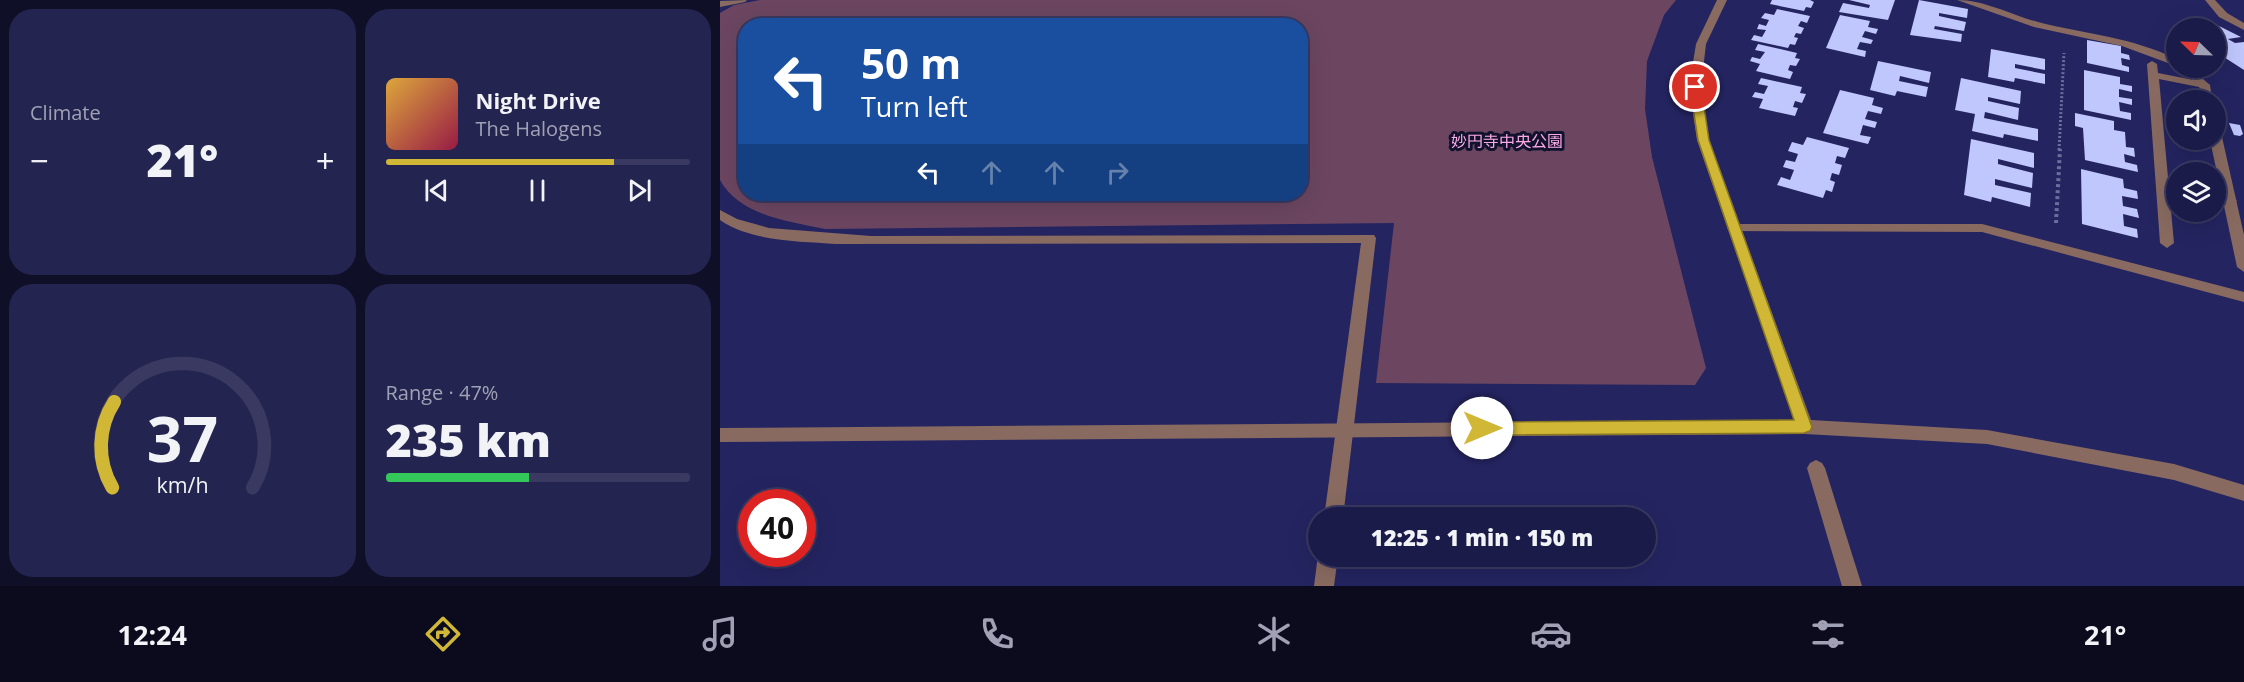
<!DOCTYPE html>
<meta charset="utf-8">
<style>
:root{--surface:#1b1b49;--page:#242450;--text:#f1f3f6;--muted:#a0a1b4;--line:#393961;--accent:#d0b736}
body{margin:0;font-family:"Open Sans","Noto Sans JP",sans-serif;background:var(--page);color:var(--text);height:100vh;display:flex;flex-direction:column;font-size:22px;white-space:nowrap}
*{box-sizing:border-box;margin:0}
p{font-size:20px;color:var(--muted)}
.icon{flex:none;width:33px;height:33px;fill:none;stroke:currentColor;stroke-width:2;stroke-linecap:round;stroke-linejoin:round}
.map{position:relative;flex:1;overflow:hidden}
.side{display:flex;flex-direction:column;gap:9px;padding:9px;background:#0f0f28;width:720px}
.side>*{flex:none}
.top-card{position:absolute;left:18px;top:18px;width:570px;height:183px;border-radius:24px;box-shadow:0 6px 24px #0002,0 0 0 2px var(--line);background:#1a4fa0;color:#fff;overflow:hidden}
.needle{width:39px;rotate:293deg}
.fabs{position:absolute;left:1446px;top:18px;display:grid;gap:12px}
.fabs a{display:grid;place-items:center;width:60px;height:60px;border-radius:50%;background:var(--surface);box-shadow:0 6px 24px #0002,0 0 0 2px var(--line);font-size:30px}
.speed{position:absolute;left:18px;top:489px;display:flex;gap:12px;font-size:30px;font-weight:700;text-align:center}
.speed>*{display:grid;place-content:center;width:78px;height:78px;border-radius:50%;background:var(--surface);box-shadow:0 6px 24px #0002,0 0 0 2px var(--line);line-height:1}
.speed .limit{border:9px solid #d22;background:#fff;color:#111}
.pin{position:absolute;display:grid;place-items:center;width:51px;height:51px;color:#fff;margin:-26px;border:3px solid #fff;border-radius:50%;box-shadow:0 2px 6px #0007}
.me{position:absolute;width:66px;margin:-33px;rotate:90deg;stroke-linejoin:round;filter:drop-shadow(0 0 4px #0008)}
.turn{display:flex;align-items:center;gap:21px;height:126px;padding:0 24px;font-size:27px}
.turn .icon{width:78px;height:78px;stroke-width:2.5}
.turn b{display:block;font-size:42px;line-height:51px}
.lanes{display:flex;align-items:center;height:57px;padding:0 24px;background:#0003;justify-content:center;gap:30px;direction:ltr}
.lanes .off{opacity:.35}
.big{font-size:45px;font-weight:800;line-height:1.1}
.side .widget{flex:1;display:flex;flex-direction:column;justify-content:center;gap:9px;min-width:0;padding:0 21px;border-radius:24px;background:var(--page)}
.side .dial{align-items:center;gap:0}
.dial svg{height:156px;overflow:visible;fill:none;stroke:var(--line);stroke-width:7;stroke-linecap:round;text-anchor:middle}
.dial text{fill:var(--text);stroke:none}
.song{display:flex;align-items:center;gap:18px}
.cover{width:72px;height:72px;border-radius:9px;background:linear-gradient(135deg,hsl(40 70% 55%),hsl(340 70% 35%))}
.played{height:6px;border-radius:3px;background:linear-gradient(90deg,var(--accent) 75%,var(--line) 75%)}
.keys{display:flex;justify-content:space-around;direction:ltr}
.heat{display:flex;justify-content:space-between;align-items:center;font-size:33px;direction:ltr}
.charge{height:9px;border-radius:4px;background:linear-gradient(90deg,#34c759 47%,var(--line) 0)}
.side .tiles{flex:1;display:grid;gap:9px;grid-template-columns:repeat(2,1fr)}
.trip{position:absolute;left:588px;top:507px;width:348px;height:60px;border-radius:30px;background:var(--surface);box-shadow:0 6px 24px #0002,0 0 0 2px var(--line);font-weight:800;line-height:60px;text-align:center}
.tabs{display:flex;height:96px;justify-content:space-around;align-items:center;background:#0b0b1d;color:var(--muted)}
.tabs .icon{width:42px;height:42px}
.tabs .active{color:var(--accent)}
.tabs b{font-size:27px;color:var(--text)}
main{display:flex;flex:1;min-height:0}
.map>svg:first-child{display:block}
</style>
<main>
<section class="side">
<div class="tiles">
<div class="widget"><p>Climate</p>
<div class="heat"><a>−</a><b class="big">21°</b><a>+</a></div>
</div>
<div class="widget">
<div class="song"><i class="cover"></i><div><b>Night Drive</b><p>The Halogens</p></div></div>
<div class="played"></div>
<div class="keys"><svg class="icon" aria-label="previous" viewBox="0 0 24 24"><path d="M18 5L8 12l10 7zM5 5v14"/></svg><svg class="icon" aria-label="pause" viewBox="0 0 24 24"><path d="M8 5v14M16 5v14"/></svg><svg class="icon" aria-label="next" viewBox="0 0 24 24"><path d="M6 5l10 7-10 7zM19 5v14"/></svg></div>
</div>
<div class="widget dial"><svg viewBox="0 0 100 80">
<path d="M14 69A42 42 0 1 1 86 69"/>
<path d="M14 69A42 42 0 0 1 15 25" stroke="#d0b736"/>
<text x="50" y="56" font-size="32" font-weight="700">37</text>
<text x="50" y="72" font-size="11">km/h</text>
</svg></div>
<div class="widget"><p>Range · 47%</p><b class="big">235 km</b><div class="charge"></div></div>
</div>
</section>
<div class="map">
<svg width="1524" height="586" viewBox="0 0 1524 586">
<rect width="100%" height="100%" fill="#242461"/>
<!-- green -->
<path fill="#6c4661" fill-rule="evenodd" d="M40,0H956L944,15L927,61L925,109L932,157L986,368L975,385L656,383L674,223L105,229C68,221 20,216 0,180V13L14,5ZM26,26H580V194H26Z"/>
<!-- building -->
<path fill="#bfc7fc" d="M1052,0H1090L1094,2L1091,8L1086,7L1084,11L1050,4Z
M1129,0H1175L1168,20L1119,12L1123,3L1149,8L1150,5Z
M1199,0L1248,9L1247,18L1219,13V16L1246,22L1244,31L1215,26L1214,29L1242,34L1241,42L1190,35Z
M1057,9L1090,16L1087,23L1081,21L1078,26L1084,28L1081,34L1076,33L1074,37L1078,38L1075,45L1070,44L1068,48L1031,40L1034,35L1042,37L1046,30L1037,29L1039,24L1046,26L1049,20L1041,18L1045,13L1054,15Z
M1120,15L1150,21L1148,27L1158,29L1156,34L1145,31L1142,37L1153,40L1151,44L1140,42L1137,49L1146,51L1145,57L1106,48Z
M1493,23L1521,37L1508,39L1515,43L1524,42V70L1496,52V44H1498L1496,42V28H1456L1453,26Z
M1367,40L1401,46V53L1409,55L1410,60L1401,58L1402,65L1409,67V72L1367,63Z
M1038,44L1077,53L1075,58L1080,59L1076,66L1070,65L1068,70L1073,72L1070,79L1036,71L1040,64L1030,61L1032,57L1040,59L1045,52L1035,50Z
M1271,49L1325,59V70L1295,64V68L1325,74V84L1295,78L1294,82L1268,77Z
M1158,61L1211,72L1209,83L1180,76L1179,81L1208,87L1206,97L1177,91L1175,96L1150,90Z
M1364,70L1400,77V84L1412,86V92L1399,89V97L1412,99V105L1399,102L1400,111L1411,113V120L1364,110Z
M1041,78L1082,87L1080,93L1086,94L1082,103L1075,101L1073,107L1078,108L1075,116L1039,108L1043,99L1032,97L1035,92L1044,94L1048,86L1038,84Z
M1241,78L1301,91L1300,104L1268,97V101L1299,108L1298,120L1265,112L1264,118L1318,129V141L1284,134L1283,138L1252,131L1255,114L1235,110Z
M1120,90L1154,98L1152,105L1163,108L1161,114L1148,111L1145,119L1157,122L1155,128L1143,125L1140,135L1151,137L1148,144L1103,133Z
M1355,113L1394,121V130L1405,132L1406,147L1414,148L1415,157L1404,154L1405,162L1417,165L1418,172L1365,160L1363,128L1355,126Z
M1509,123L1520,125L1523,134L1520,136L1514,135Z
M1087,137L1129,148L1125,158L1117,156L1115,163L1122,165L1119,175L1112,173L1110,180L1115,182L1112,192L1106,190L1103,198L1057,185L1061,177L1070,180L1074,170L1063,167L1066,160L1075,162L1078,154L1068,151L1072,142L1083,145Z
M1251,139L1314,153V168L1278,159V164L1313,173L1312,188L1275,179V185L1311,193L1310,207L1272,197L1271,202L1244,195Z
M1361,169L1403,179L1404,188L1417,191L1418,199L1402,196L1403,206L1417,209L1419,218L1403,214L1404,226L1417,229L1418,238L1362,224Z"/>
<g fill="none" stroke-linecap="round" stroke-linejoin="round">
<!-- path-far1 -->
<path stroke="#6c6d9a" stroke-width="3" stroke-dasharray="2 2" stroke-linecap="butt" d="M1339,150L1344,53"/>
<!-- path -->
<path stroke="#6c6d9a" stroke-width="4" stroke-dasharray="3 3" stroke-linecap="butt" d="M1336,223L1340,149"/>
<!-- service -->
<path fill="#886a60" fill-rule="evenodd" d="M1432,61L1437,64L1438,73L1484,82L1490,85L1484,88L1439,79L1454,243L1447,248L1440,243L1427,64Z
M1496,194L1515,198L1517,201L1510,205L1496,202Z"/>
<!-- pedestrian -->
<path fill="#886a60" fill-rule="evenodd" d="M1096,460L1102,463L1105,468L1142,586H1122L1087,468L1090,463Z"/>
<!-- minor -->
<path fill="#886a60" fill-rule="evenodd" d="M27,0L25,2L0,7V1Z
M1237,0C1265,0 1291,15 1318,22C1365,34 1412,37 1456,59V66L1402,46L1314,27Z
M1485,0H1495L1507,13L1524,23V30L1499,17Z
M1459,68H1470L1490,85L1492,100H1482L1479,86Z
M1496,133L1502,137L1524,235V272L1517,267L1490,140H1496Z
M0,210L17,219L49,228L151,236L654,235L656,238L623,518H604L641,243L116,244C79,241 32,242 0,220Z
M1014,224H1262L1524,292V302L1262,232L1009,231L1007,228Z
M598,555L618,556L614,586H594Z"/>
<!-- tertiary -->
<path fill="#886a60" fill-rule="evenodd" d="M997,0H1007L986,44L981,87L989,140L1091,420L1267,430L1454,464L1524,485V501L1454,480L1267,444L1085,434L0,442V428L1074,420L977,140L969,87L976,44Z"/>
</g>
<!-- route -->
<path fill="#d0b736" stroke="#877723" stroke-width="1.5" d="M975,84L981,87L989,140L1092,427L1090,431L1084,433L762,435L757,433L754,428L757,424L762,422L1074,420L978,140L970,87Z"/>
<g text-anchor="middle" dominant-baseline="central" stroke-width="6" stroke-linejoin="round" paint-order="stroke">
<!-- park labels -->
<g font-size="16" fill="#fda9e4" stroke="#11132e">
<text x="787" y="141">妙円寺中央公園</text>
</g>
</g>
</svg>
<div class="fabs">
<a><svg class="needle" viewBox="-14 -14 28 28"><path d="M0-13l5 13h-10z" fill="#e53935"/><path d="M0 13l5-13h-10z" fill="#a0a1b4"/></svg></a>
<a><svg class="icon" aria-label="sound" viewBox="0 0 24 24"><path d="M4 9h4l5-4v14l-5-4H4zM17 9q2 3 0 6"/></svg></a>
<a><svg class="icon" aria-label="layers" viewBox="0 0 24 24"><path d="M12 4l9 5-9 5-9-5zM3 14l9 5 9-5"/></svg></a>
</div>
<div class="speed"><div class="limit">40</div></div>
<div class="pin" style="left:975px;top:87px;background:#d93025"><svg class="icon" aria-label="arrive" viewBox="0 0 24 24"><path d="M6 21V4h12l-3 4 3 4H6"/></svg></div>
<svg class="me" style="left:762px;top:428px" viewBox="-20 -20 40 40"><circle r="19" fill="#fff"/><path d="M0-13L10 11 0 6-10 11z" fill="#d0b736"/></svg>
<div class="trip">12:25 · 1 min · 150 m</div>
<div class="top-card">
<div class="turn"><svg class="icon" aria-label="left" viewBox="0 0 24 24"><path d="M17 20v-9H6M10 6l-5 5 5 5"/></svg><div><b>50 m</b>Turn left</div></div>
<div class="lanes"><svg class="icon" aria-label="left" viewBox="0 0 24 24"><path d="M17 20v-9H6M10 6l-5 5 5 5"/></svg><svg class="icon off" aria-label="ahead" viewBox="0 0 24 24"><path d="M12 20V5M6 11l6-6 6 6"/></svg><svg class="icon off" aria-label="ahead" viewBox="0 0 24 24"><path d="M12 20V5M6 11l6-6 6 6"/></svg><svg class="icon off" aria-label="right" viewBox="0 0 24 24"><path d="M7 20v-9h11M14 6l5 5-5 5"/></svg></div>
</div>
</div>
</main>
<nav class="tabs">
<b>12:24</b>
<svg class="icon active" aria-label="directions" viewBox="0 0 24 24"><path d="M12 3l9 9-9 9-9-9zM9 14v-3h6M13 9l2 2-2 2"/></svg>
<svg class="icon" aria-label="music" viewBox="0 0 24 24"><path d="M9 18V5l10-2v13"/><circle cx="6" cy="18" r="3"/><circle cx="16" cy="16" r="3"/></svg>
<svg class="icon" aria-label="phone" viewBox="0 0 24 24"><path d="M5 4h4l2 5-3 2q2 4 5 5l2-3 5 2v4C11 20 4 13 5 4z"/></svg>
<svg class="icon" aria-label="climate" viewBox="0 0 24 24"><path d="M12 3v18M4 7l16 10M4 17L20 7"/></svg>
<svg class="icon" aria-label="car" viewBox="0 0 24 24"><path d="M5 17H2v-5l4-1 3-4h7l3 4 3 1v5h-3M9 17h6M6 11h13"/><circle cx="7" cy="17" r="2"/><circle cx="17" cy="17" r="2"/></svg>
<svg class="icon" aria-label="filters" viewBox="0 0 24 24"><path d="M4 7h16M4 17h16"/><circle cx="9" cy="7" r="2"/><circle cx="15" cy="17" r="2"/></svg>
<b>21°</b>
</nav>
